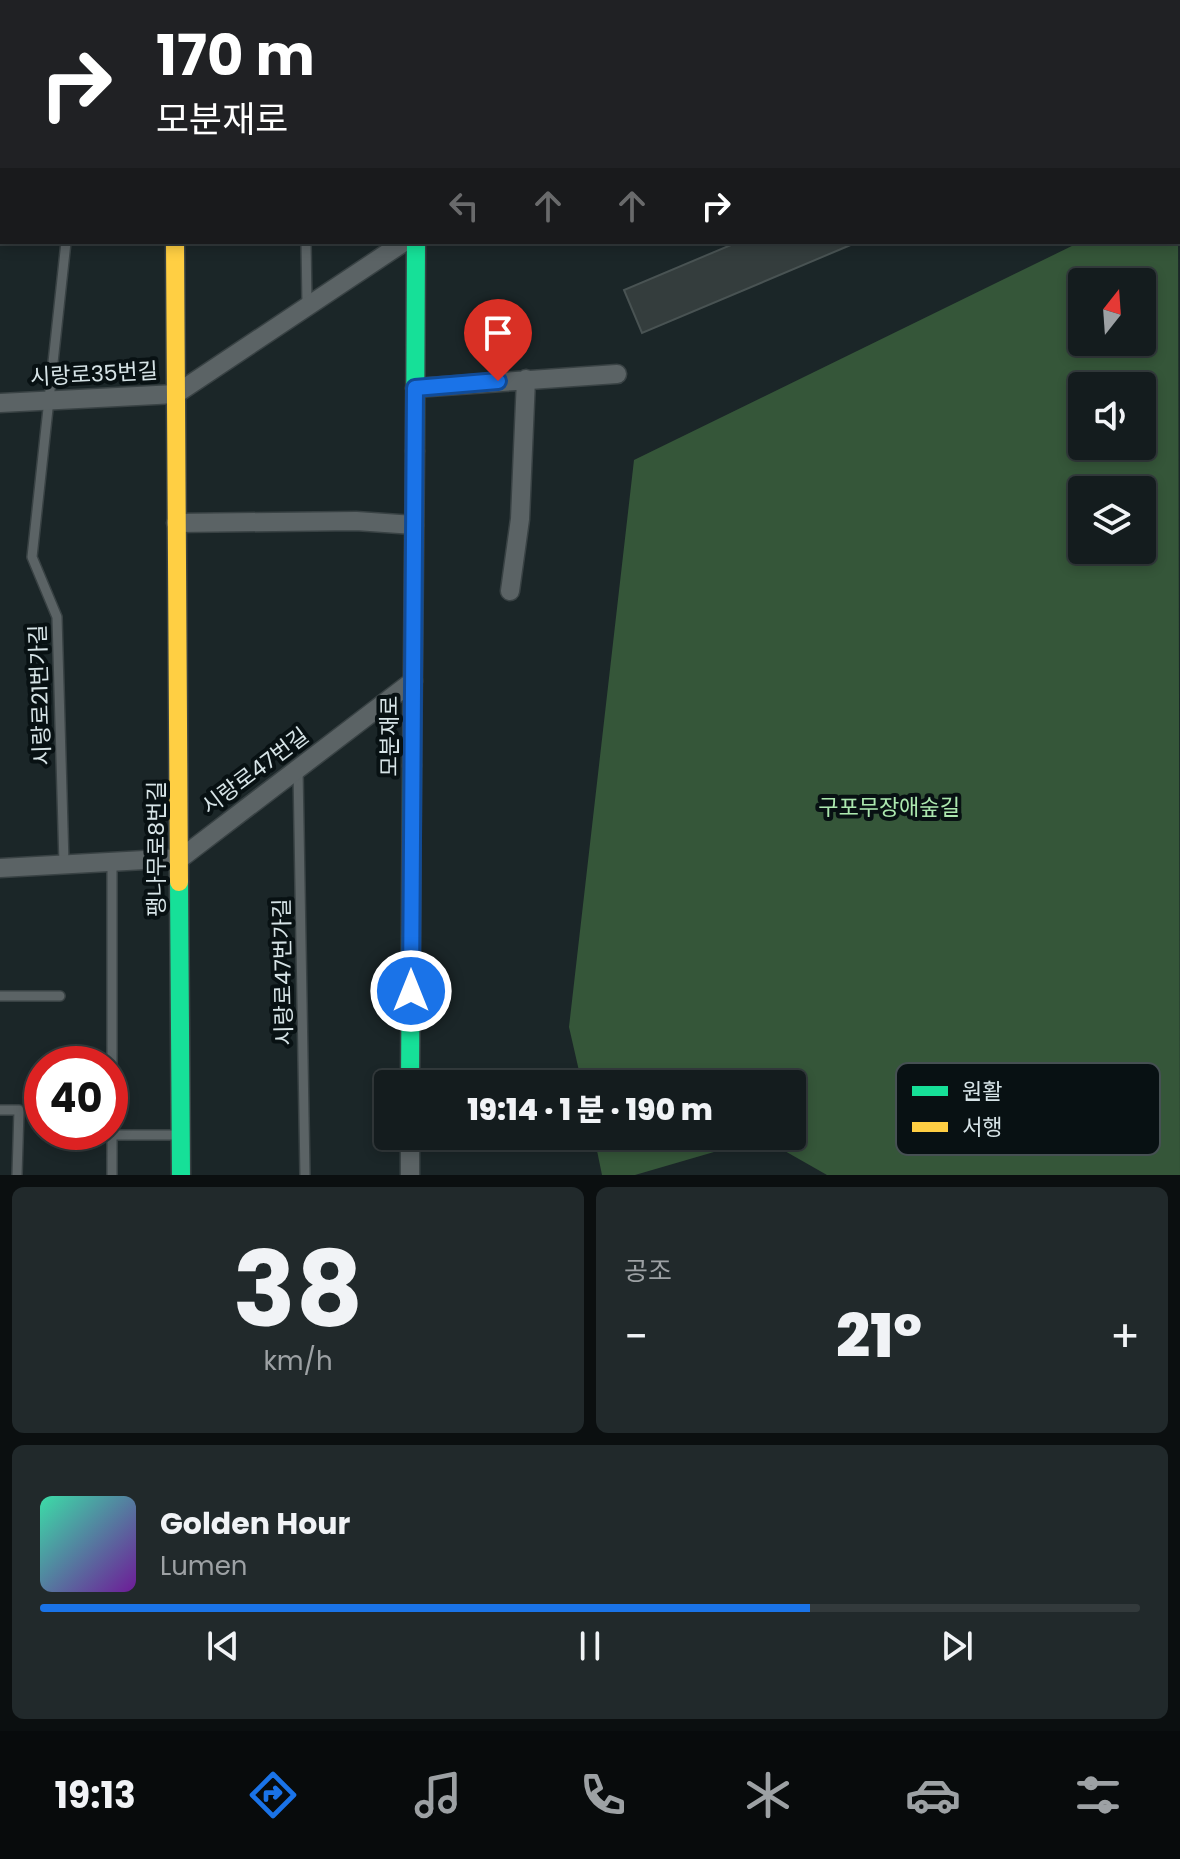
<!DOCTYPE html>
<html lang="ko">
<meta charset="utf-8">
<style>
:root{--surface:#141c1e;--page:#21292b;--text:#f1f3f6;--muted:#9da1a4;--line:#333a3c;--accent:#1a73e8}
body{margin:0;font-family:Poppins,"Noto Sans KR",sans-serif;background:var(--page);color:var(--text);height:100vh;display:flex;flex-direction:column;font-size:30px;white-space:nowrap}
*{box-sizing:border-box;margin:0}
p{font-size:26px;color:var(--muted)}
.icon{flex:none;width:44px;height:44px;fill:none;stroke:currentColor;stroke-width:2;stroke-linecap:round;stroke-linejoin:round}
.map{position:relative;height:1175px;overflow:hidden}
.sheet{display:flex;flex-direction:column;gap:12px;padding:12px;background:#0b0f10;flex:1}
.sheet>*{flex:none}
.top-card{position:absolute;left:0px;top:0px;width:1180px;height:244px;box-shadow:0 4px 12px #0003,0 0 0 2px var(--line);background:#202124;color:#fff;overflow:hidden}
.needle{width:52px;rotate:17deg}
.tools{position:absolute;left:1068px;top:268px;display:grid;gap:16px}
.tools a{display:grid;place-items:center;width:88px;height:88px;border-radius:8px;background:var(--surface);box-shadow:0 4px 12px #0003,0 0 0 2px var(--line);font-size:40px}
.speed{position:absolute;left:24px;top:1046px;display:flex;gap:16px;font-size:40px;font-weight:700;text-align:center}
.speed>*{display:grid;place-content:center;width:104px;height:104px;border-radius:50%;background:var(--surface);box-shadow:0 4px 12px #0003,0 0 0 2px var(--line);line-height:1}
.speed .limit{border:12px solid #d22;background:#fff;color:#111}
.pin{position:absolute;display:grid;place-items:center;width:68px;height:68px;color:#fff;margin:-82px -34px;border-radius:50% 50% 50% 0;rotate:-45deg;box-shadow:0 0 8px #0007}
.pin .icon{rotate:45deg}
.me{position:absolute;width:88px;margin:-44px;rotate:0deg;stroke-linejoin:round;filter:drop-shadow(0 0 6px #0008)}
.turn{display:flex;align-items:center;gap:28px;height:168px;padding:0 24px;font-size:36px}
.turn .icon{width:104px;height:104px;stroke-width:2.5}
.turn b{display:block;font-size:56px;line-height:68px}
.lanes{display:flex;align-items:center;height:76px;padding:0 24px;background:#0003;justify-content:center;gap:40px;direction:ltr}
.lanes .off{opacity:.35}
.big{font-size:60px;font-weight:800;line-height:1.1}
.sheet .tile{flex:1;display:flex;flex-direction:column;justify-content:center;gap:12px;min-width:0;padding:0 28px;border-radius:12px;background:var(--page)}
.sheet .dial{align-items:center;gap:0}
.dial b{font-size:104px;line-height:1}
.song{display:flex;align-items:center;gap:24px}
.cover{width:96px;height:96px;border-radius:12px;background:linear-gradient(135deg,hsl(160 70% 55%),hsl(280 70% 35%))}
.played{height:8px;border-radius:4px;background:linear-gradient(90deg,var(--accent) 70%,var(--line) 70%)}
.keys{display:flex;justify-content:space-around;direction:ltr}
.heat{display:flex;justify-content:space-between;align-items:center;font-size:44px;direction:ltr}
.sheet .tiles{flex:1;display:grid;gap:12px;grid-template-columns:1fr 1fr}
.tile:last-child{grid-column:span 2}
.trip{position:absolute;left:374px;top:1070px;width:432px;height:80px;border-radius:8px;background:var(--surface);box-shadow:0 4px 12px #0003,0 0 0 2px var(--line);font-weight:800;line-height:80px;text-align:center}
.menu{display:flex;height:128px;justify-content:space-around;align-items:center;background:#080b0c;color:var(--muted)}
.menu .icon{width:56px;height:56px}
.menu .active{color:var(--accent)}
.menu b{font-size:36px;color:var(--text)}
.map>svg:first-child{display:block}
</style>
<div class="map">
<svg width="1180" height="1175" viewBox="0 0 1180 1175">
<rect width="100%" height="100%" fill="#1b2628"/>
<!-- forest -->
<path fill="#355639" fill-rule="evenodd" d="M1178,215L1180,1175H827L762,1138L635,1175H602L594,1136H792V1084H582L569,1027L634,460L1080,242H1178ZM1082,282H1142V342H1082ZM1082,386H1142V446H1082ZM1082,490H1142V550H1082Z"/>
<!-- building -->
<path fill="#343d3d" stroke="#495353" stroke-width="2" d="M738,242L853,244L642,333L624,290Z"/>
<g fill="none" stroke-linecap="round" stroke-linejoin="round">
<!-- lane casing -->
<g stroke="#394244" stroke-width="12">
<path id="lane" d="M161,2L162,0
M565,2L568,0
M951,2L954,0
M0,177H2
M306,242L307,303
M298,770L305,1175
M112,862V1135H177
M64,864L57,617L32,557L66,242
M0,996H60
M0,1110H19L17,1175
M112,1135V1175"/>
</g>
<!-- street casing -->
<g stroke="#394244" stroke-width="21">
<path id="street" d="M172,0V2
M293,0L305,2
M427,2L428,0
M729,2L731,0
M1174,2L1176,0
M1178,100L1180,101
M415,388L617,374
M0,403L176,394L404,242
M176,523L356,521L414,525
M510,591L520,519L526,379
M0,868L181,858L413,681
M410,1175V1136"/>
</g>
<!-- fast casing -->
<g stroke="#394244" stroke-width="21">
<path id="fast" d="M415,451L416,242
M179,882L181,1175
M410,1084L412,766"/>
</g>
<!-- slow casing -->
<g stroke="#394244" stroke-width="21">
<path id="slow" d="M175,242L179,882
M412,766L415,451"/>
</g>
<!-- path -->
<path stroke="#5a6264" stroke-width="4" stroke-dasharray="8 4" stroke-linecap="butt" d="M1178,160L1180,161"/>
<!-- lane -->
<use href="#lane" stroke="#5b6365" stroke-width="9"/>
<!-- street -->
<use href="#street" stroke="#5b6365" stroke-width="18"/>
<!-- fast -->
<use href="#fast" stroke="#16e098" stroke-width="18"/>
<!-- slow -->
<use href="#slow" stroke="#ffcf43" stroke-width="18"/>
</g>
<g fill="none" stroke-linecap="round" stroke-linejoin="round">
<!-- route casing -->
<g stroke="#114b97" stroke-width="20">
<path id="route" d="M411,991L415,388L498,381"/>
</g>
<!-- route -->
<use href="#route" stroke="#1a73e8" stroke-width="14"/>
</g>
<g text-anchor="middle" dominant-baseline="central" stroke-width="8" stroke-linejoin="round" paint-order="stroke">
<!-- street labels -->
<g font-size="22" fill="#d7e4e7" stroke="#081113">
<text transform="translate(94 374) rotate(-3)">시랑로35번길</text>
<text transform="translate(40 695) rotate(-92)">시랑로21번가길</text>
<text transform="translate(389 736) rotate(-90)">모분재로</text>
<text transform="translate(255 771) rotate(-37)">시랑로47번길</text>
<text transform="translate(156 849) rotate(-90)">팽나무로8번길</text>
<text transform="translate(283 972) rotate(-91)">시랑로47번가길</text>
</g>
<!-- park labels -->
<g font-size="22" fill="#ace8af" stroke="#081113">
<text x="889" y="807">구포무장애숲길</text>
</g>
</g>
<!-- legend -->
<rect x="896" y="1063" width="264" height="92" rx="12" fill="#081113" stroke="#465053" stroke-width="2"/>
<rect x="912" y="1086" width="36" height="10" fill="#16e098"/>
<rect x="912" y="1122" width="36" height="10" fill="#ffcf43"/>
<g font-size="22" fill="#d7e4e7">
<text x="962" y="1099">원활</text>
<text x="962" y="1135">서행</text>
</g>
</svg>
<div class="tools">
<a><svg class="needle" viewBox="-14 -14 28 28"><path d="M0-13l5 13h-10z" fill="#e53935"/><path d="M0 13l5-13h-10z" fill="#9da1a4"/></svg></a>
<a><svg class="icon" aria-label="sound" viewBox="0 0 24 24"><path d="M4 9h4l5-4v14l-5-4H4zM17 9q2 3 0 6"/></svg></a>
<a><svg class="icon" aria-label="layers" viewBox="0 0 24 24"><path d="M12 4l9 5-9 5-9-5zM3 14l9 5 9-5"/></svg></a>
</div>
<div class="speed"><div class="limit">40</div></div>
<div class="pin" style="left:498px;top:381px;background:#d93025"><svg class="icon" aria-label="arrive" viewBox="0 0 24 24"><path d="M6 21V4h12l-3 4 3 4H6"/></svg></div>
<svg class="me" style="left:411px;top:991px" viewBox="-20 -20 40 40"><circle r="17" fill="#1a73e8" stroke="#fff" stroke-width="3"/><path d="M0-11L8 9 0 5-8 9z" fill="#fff"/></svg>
<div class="trip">19:14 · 1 분 · 190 m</div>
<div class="top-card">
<div class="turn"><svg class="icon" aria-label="right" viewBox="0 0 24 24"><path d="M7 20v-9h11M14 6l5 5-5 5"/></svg><div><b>170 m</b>모분재로</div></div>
<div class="lanes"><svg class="icon off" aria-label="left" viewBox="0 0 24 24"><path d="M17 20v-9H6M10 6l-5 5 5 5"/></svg><svg class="icon off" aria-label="ahead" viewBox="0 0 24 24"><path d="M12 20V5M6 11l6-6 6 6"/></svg><svg class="icon off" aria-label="ahead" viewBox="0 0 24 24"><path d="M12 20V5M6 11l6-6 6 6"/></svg><svg class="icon" aria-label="right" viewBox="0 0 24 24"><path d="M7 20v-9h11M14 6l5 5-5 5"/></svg></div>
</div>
</div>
<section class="sheet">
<div class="tiles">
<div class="tile dial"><b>38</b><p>km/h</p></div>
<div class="tile"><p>공조</p>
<div class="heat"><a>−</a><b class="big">21°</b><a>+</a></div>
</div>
<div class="tile">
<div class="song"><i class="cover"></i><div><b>Golden Hour</b><p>Lumen</p></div></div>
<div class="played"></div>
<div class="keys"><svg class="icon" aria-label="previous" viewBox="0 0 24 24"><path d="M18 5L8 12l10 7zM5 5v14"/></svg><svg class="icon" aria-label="pause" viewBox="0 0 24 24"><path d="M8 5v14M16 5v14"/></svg><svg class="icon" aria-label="next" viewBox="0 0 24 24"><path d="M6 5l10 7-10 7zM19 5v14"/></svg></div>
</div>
</div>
</section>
<nav class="menu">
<b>19:13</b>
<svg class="icon active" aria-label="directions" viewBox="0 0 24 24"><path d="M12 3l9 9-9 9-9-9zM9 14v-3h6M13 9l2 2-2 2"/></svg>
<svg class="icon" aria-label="music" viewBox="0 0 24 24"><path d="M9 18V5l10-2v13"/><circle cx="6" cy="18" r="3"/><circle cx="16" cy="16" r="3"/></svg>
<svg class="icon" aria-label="phone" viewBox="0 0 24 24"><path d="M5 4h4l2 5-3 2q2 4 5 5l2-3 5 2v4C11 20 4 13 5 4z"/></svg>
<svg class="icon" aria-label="climate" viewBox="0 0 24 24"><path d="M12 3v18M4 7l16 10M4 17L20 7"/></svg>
<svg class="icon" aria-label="car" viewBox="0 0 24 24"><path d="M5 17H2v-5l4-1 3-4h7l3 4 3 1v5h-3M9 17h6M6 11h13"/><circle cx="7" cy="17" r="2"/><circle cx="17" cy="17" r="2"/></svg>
<svg class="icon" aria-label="filters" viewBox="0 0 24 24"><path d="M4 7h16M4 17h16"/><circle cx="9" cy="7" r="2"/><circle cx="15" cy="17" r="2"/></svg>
</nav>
